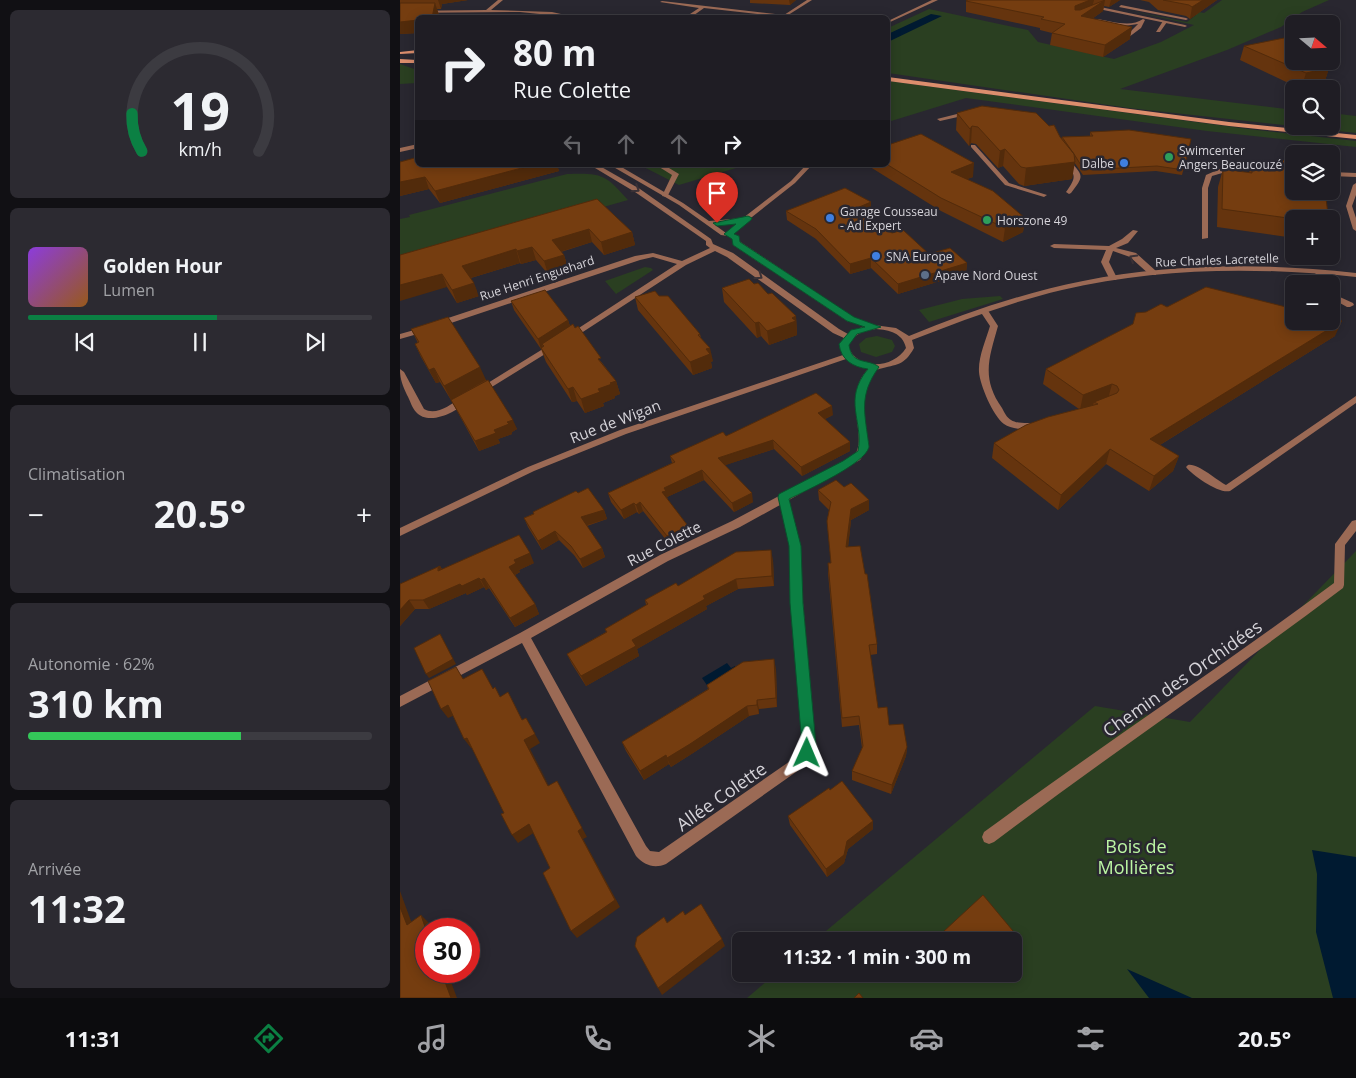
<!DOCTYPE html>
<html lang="fr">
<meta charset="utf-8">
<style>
:root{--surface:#1f1d24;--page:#2c2a31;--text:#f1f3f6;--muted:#a1a2a6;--line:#3c3b41;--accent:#0b8043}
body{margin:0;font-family:"Open Sans",sans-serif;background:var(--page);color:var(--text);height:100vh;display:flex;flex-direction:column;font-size:19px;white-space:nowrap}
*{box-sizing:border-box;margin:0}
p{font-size:16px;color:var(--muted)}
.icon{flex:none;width:28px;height:28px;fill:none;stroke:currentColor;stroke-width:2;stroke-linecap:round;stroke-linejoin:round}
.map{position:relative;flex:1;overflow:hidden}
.drawer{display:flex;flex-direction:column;gap:10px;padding:10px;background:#111014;width:400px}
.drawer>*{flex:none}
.banner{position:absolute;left:15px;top:15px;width:475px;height:152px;border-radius:8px;box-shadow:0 2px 12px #0003,0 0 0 1px var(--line);background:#1f1d24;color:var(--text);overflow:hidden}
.needle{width:32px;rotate:109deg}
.fabs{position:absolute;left:885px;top:15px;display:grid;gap:10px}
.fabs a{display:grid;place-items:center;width:55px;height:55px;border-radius:8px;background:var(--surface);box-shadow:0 2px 12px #0003,0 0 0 1px var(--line);font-size:25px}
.speed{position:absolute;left:15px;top:918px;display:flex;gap:10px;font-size:25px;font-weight:700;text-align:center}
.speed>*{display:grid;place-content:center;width:65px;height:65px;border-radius:50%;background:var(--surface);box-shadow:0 2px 12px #0003,0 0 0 1px var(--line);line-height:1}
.speed .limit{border:8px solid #d22;background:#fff;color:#111}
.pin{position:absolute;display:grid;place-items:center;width:42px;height:42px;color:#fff;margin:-51px -21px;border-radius:50% 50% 50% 0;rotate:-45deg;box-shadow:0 0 5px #0007}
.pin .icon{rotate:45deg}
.me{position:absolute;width:55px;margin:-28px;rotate:1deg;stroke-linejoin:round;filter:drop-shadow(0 0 4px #0008)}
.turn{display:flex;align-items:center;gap:18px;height:105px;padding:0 15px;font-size:22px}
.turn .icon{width:65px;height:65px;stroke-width:2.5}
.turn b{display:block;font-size:35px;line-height:42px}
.lanes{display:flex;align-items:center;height:48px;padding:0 15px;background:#0003;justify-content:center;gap:25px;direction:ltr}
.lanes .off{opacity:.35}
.big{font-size:38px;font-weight:700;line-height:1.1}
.drawer .widget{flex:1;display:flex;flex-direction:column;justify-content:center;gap:8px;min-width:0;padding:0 18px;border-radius:8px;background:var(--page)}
.drawer .dial{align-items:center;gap:0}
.dial svg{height:130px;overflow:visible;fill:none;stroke:var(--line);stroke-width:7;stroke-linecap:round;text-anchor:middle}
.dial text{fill:var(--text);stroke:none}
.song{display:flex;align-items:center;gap:15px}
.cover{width:60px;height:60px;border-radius:8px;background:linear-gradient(135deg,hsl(270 70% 55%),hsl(30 70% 35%))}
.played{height:5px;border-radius:2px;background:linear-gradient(90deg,var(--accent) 55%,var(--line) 55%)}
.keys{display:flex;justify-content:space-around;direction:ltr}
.heat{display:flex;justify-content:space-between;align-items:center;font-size:28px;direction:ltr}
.charge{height:8px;border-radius:4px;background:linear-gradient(90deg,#34c759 62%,var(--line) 0)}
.trip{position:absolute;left:332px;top:932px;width:290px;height:50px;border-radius:8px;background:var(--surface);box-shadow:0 2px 12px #0003,0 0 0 1px var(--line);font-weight:700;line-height:50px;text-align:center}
.tabs{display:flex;height:80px;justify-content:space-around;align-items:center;background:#0c0c0e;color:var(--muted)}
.tabs .icon{width:35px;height:35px}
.tabs .on{color:var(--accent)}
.tabs b{font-size:22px;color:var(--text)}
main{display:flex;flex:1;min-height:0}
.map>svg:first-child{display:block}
</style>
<main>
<section class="drawer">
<div class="widget dial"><svg viewBox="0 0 100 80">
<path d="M14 69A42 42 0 1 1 86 69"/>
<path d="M14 69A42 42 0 0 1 8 46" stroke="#0b8043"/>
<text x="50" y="56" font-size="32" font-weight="700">19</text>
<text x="50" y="72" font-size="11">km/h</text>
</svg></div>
<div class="widget">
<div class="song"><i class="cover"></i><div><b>Golden Hour</b><p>Lumen</p></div></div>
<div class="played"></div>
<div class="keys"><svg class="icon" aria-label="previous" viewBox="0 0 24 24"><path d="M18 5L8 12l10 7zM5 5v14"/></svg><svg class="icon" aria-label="pause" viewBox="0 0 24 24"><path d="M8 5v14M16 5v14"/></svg><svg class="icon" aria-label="next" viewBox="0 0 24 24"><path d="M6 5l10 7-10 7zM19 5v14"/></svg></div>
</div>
<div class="widget"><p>Climatisation</p>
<div class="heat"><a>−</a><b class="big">20.5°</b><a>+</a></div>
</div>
<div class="widget"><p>Autonomie · 62%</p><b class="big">310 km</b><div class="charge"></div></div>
<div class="widget"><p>Arrivée</p><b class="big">11:32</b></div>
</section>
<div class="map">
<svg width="956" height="998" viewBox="0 0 956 998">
<rect width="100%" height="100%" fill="#292730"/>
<!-- green -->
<path fill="#2a3f21" d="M822,0H929L902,12L881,27L827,50L720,89L894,110V126H931V113L956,116V133L729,108L488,73V28L529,9L628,30L638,42L714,59L761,42L794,25L727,10L787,22L796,15L763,11L784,9L804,13Z
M0,64L17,70V83L0,84Z
M488,81L848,129L956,141V147L807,131L566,98L488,122Z
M240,165H346L279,185Z
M167,174C202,173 205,174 228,200L0,265V219L10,217L9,215Z
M245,267L251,268L253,270L216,294L205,281Z
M600,296L603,299L529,322L519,310L562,299Z
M477,336L492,340L495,346L492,352L476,357L461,352L459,344L466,338Z
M956,551V998H347L375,974H614V941H414L695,706L790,722Z"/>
<!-- water -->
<path fill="#001a31" d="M531,14L542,16L488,42V34Z
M327,663L331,668L335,666L338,671L309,688L302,678Z
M912,850L956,857V998H933L916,932L917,874Z
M727,969L792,998H749Z"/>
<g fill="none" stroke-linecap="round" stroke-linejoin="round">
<!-- lane -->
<path fill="#9b6a55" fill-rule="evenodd" d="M407,0H412L385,17L304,8L290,18H284L299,8L260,2L262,1L384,15Z
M721,5L786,18L788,19L786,20L719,7Z
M697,19C711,21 731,28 743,19L745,20L741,28L729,37L727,35L738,24L724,26L695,21Z
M763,21L767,22L760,32H756Z
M569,111L572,113L571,114L540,121L537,119Z
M571,145H575L609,183L647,195L644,197L605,185L571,147Z
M666,157L668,158C682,176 686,174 671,193L669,194L666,192C678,175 675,175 663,159Z
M256,165H264L279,174L267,197L262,196L272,175Z
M842,166L863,167L866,169L863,171H829L812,176L808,188V238L802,239V188L806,175L822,168Z
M931,172L956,173V177L931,176Z
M956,183V195L952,206L956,218V231L953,229L946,206L953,185Z
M733,230L738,231L728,243L716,248L736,253L756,271V275H750L730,257L713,251L709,262L717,278L716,280H710L701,262L706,250L654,248L650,246L654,244L709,246L722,239Z
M916,270H922L926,281L924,284H916L918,281L915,272Z
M894,287V292L888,293L884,291Z
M931,293L953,303L954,305L950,307H947L931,298Z
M581,309H587L598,326C589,358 581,378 602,408C604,412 607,418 611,420C619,425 630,422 638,424L640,426L638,428C629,430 612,430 604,424C593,416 580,385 579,372C578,357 586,340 590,326L580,311Z
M956,396V403L830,491C819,494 793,476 786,467L788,465C798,463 816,480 826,485Z
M956,520V531L945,545L944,585L943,588C828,675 709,755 594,842L589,844L584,842L582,837L584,832C699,747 819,669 934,583L935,544L952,521Z"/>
<!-- street -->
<path fill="#9b6a55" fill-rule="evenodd" d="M98,0H103L91,10L152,12L179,18L120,12L0,13V11L86,10Z
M532,0H538L488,23V21Z
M691,5L785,25L787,26L785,27L689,7Z
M18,144V148L0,152V148Z
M190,165H198L240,189L311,239L313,244L333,253L439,329L448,334L464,326L447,321L333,245V241H339L453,317L474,325L496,328L509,336C565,313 623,293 683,281C773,263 865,263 956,273V277C858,267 759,267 662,290C611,302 561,321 512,340L514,348C504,366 497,364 479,369C469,372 464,391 463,400C463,415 467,432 469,447L460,460L389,500L400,546L403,603L415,745L412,757L406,765L266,864C254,869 244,865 236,856L122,643L0,707V696L120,633L260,555L332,521L454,456C469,437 441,398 468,369L451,363L446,359L226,434L134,471L0,536V528L128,467L220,430L443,355L440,346L444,338L433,333L327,257L315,251L286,265L172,339H169L165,337L277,264L253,257L240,260L42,326H36V322L235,256L253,253L282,261L310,248L306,245V241L235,192ZM476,329C489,330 503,333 506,348C493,369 457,371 448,346C452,334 464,331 476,329ZM380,505L390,546L391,603L403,745L401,750L396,757L259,852L250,851L246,846L131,638L268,561L340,527Z
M210,165H218L283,203L309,221L343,218L391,181L406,165H412L395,183L328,236L321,235L279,205ZM338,223L326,233L315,225Z
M25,327H28V331L0,339V334Z
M151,344H157L158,346L82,393H76L75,391Z
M0,369L4,372L24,409C36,416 50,405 61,398L64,397L68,400C59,411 29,427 16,412C12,408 10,400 7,395C3,386 0,380 0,369Z"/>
<!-- secondary -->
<path fill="#dc8e6d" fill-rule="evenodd" d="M18,50V53L0,54V52Z
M0,59L17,60L18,63H0Z
M488,77L829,122L956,135V139L829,126L488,81Z"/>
</g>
<!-- wall -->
<path fill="#65340e" d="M0,0H68L42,4L41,9H37L39,15L18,18V33L0,34Z
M350,0H396L390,5L350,3Z
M568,0H720L709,7L704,6L703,11L692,19L730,39L703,57L650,45L652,33L640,30V28L566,12V1Z
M740,0H817L790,19L786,16L758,10L749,2Z
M844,46L929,68L924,84L901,89L840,60Z
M557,113L660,137L661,139L662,137L690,136V132L791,139L782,175L756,171L683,175L674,162L672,179L624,186L619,184L603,166L598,168L576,144L571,143L569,146L556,130Z
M0,162L18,165H157L159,171L40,203L29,189L0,196Z
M852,164L928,214L926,219H894V238L817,227L818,187L823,169L849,172Z
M467,165H488L573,177L567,179L625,218L623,232L603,242L541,211Z
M197,199L232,232L235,245L204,255L192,242L161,252L164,255L168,268L148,274L136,260L121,264L120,263L71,278L79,296L57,303L47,287L0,255Z
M386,211L471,212L462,216L529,254L567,263L566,273L498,294L471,268L450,274L416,239L387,220Z
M354,284L368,294L396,316L397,335L369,345L361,336L357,338L324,302L322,288Z
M259,296L300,334L301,338L313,361L311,362L312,368L293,375L238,310L235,297Z
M111,301L168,320L170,326L203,364L216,381L220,394L215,396V398L203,403L204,406L185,413L177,401L172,402L146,362L141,349L114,310Z
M767,307L935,336L760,445L779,456L773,471L749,491L706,464L658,510L592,458L594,443L679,409L643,384L646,369L733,325L746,312Z
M11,329L86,380L117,429L112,432V434L98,439L100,443L79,451L56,409L51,400L40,382L36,383L21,357L15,344L18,343Z
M433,415L425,419L450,442V451L402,476L374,449L325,465L353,502L334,512L304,480L267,497L268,500L288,526L291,535L270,545L243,511L239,514L237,512L224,519L211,502L208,493L272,463L270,456L326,436Z
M418,490L469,510L451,520L448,547L465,574L477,644V654L470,655L478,708L489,725L507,747L506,756L491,794L452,780V771L462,748L459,725L442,727L428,573L431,563L427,521L429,510L419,500Z
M178,493L204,510L207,519L187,526L202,548L205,557L183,568L174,555L159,540L142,550L128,527L124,518Z
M373,560L374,586L338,589L306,606L307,609L237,649L239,656L186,686L172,664L167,654L206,632L205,629L246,605L245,600L278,586Z
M134,563L119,570L120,572L115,575L135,604L139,614L115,627L89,588L86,590L84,587L67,595L66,593L29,609H15L0,626V584L40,566L42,569Z
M376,669L377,707L359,709V714L349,716L293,753L271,767L269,764L244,780L226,751L222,742L308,689L307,685Z
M430,790L473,829L448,849L444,863L427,877L390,825L388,816Z
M613,931L611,938L608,941H543L541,939L543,932Z"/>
<!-- shaded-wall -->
<path fill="#522b0b" d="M38,0H68L42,4L41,9Z
M389,0H396L390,5Z
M690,0H694L692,8L705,0L703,11L679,28L673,17L675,6Z
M711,0H720L709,7Z
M803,0H817L790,19L792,7Z
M35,3L39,15V18H32Z
M18,20V33L0,34V22Z
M732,27L730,39L703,57L705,45Z
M929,68L924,84L901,89L906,73Z
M572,126L571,143L569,146L570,129Z
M605,149L603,166L598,168L600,151Z
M675,162L672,179L624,186L626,168Z
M574,163L573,177L550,185L551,172Z
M133,165H157L159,171L40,203L35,191Z
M25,177L29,189L0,196V182Z
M471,202V212L452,220V210Z
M625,218L623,232L603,242L605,228Z
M189,229L192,242L156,253L152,240Z
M232,232L235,245L204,255L201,242Z
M132,247L136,260L121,264L117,251Z
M116,249L120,263L67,279L62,266Z
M164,255L168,268L148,274L144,261Z
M471,258V268L450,274V264Z
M567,263L566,273L498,294V284Z
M42,274L47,287L0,301V285Z
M74,283L79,296L57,303L52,290Z
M396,316L397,335L369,345L367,331Z
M168,320L171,330L142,344L143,347L141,349L138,339Z
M942,321L935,336L745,454L750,439Z
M359,322L361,336L357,338L355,323Z
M310,348L313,361L311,362L312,368L293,375L290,362L306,349Z
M80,367L86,380L51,400L44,386Z
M34,368L40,382L36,383L29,370Z
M216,381L220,394L215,396V398L203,403L204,406L185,413L181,399L210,383Z
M712,384L708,399L694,402L693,405L680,410L683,395Z
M173,387L177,401L172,402L168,389Z
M432,406L433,415L419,422L418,413Z
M113,420L117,429L112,432V434L98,439L100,443L79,451L75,441L94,430L107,422Z
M373,440L374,449L320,467L318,458Z
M450,442V451L402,476L401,467Z
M710,449L706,464L658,510L661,495Z
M779,456L773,471L749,491L754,476Z
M302,470L304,480L267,497L268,500L262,492L264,488Z
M352,493L353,502L334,512L332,503Z
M469,500V510L451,520L447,558L446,547L451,509Z
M240,502L243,511L239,514L236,505Z
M234,503L237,512L224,519L221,510Z
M204,510L207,519L184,526L181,517Z
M288,526L291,535L270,545L267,536Z
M155,531L159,540L142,550L138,541Z
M202,548L205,557L183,568L180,559Z
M371,550L373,560L374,586L372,576Z
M130,553L134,563L119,570L120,572L113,576L109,567L114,560Z
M40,566L45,575L43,578L38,568Z
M79,578L84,587L67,595L66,593L29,609L23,600L60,584Z
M84,578L89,588L86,590L81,580Z
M336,579L338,589L306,606L307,609L237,649L239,656L186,686L181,676L232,640L303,596Z
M9,600L15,609L0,626V610Z
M135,604L139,614L115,627L110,618Z
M40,634L56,664L29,678L26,674Z
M374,659L376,669L377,707L376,698Z
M357,700L359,709V714L357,705Z
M48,705L55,715L48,718L41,709Z
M347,706L349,716L293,753L271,767L267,758Z
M126,718L140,743L130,749L154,795L124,740Z
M67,738L74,747L71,748L64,739Z
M507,747L506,756L491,794L492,785Z
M266,755L269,764L244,780L240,771Z
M157,781L187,837L183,839L220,907L177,938L171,931Z
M473,821V829L448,849L444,863L427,877L426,869L447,841Z
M129,824L135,832L118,843L112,835Z
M0,891L15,932L7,925L0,907Z
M21,915L29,923L32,929H26Z
M613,931L611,938L608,941H602Z
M322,939L325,946L262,995L258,988Z
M41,971H47L57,998H51Z"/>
<!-- building -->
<path fill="#753d10" stroke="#522b0b" d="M568,0H690L675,6V10H680L705,0L681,16L732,27L705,45L652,33L665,24L641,19L644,17L566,1Z
M763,0H803L792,7L789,5Z
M0,3H35L32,18H18V20L0,22Z
M894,36V61H929V68L906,73L844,46Z
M582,106L636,113L649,126L654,125L660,137L674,154L675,162L626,168L621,167L605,149L600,151L578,127L572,126L570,129L557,113Z
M729,130L791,139L784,170L757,166L684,170L674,154L662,137L693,136L690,132Z
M521,134L574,163L551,172L593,191L625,218L605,228L541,198L488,165V145Z
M18,157V165H133L35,191L25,177L0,182V162Z
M885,159L894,160V191H925L928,214L906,211L907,219H895L822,209L823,169L852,173V164L877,167Z
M445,188L471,202L452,210L492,233L503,230L529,254L550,248L567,263L498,284L471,258L450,264L416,229L386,211Z
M197,199L232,232L201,242L189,229L152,240L164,255L144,261L132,247L117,251L116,249L62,266L74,283L52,290L42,274L0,285V255Z
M349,279L354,284L358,283L368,294L372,293L396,316L392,318L396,321L367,331L359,322L355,323L322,288Z
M806,287L894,309V321H931V319L942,321L750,439L779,456L754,476L710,449L661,495L594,443L626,425L648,417L698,404L694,402L717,393L719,390L717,386L712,384L683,395L646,369L733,324L736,313L746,312L761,304L767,307Z
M145,290L168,320L138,339L111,301Z
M255,291L259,296H268L300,334L298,335L310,348L306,349L310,354L290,362L235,297Z
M48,317L80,367L44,386L34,368L29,370L15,344L19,342L11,329Z
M173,324L175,328L178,326L201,358L198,359L216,381L210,383L212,384L198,389L200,392L181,399L173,387L168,389L141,348L144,346L142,344Z
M88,380L113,420L107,422L109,424L94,430L96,433L75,441L51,400Z
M416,393L432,406L418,413L450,442L401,467L373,440L318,458L352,493L332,503L302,470L264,488L266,491L262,492L288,526L267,536L240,502L236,505L234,503L221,510L208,493L275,462L270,456L323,432L326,436Z
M436,480L444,487L451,483L469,500L451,509L446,547L460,546L465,574H467L477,644L469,645L478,708L487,707L489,725L503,724L507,747L492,785L452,771L463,746L459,716L442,718L428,563H431L427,521L431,502L418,490Z
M188,488L204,510L181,517L202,548L180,559L171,546L155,531L138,541L124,518L134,514L133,512L176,491L178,493Z
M119,535L130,553L114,560L116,563L109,567L135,604L110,618L84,578L81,580L79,578L62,586L60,584L23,600H9L0,610V584L40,566L38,568V571Z
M371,550L372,576L336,579L303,596L305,599L232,640L236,646L181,676L167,654L207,632L205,629L248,604L245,600L276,583L278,586L336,552Z
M40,634L53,659L26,674L14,648Z
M374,659L376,698L357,700V705L347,706L290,744L267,758L266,755L240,771L222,742L309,689L307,685L343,662Z
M56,667L63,679L82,669L93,689L95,687L100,697L108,692L122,720L126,718L135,734L124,740L148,786L157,781L182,828L178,831L215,900L171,931L143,873L150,868L129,824L112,835L101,814L104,813L67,738L64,739L48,705L41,709L28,681Z
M442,781L473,821L447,841L444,855L426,869L388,816L429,788L430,790Z
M583,895L613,931L602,941H550L543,932Z
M301,904L322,939L258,988L235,946L237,937L264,917L267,923L283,911L285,915Z
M0,907L7,925L21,915L26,930V971H41L51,998H0Z
M459,993L463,998H454Z"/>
<!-- one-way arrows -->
<defs><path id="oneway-chevron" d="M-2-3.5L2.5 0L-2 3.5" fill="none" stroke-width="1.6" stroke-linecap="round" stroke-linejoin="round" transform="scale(1.25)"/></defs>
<g stroke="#3a3136">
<use href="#oneway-chevron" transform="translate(236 189) rotate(33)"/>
<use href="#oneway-chevron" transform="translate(733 258) rotate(-149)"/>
<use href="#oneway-chevron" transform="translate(359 276) rotate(35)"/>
</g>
<!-- route -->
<path fill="#0b8043" stroke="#07532c" d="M348,216L352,218L351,220L334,234L339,236L340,242L454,317L481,327L457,334L449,345C452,366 468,358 479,367C458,396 465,413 469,447C465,464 407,490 389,499L401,546L403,603L416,745L412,758L407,760L402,758L400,753L402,745L390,603L389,546L378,497L379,494L443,461L458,451C464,421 442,400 468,369C453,367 441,360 439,344L451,330L465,327L447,321L333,245L332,239L324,234L336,224L317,226L313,223Z"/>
<!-- markers -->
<g fill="#2e9e5b" stroke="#292730" stroke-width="2">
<circle cx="769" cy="157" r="5"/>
<circle cx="587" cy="220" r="5"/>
</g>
<g fill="#3f7fe0" stroke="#292730" stroke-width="2">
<circle cx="724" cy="163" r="5"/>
<circle cx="430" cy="218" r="5"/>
<circle cx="476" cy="256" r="5"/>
</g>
<circle fill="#5c6f8a" stroke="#292730" stroke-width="2" cx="525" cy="275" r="5"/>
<g text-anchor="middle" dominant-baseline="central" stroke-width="5" stroke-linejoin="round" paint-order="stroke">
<!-- far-poi labels -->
<g font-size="12" fill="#d5d3d9" stroke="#292730" text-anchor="start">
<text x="779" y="150">Swimcenter<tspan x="779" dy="14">Angers Beaucouzé</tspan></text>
<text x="714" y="163" text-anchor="end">Dalbe</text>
<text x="440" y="211">Garage Cousseau<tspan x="440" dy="14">- Ad Expert</tspan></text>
<text x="597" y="220">Horszone 49</text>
<text x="486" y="256">SNA Europe</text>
<text x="535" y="275">Apave Nord Ouest</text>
</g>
<!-- far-street labels -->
<g font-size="12" fill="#d5d3d9" stroke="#292730">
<text transform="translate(817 260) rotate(-2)">Rue Charles Lacretelle</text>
<text transform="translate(137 278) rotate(-18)">Rue Henri Enguehard</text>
</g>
<!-- street labels -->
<g font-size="15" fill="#d5d3d9" stroke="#292730">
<text transform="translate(215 421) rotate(-21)">Rue de Wigan</text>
<text transform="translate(264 543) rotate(-27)">Rue Colette</text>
</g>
<!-- near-street labels -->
<g font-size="18" fill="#d5d3d9" stroke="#292730">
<text transform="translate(782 678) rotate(-35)">Chemin des Orchidées</text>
<text transform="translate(321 796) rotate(-35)">Allée Colette</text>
</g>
<!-- near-park labels -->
<g font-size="18" fill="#bcf7a3" stroke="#292730">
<text x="736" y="846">Bois de<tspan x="736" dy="21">Mollières</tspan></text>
</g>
</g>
</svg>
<div class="fabs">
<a><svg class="needle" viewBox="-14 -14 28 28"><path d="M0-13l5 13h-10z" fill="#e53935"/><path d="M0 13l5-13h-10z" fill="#a1a2a6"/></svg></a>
<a><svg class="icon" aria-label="search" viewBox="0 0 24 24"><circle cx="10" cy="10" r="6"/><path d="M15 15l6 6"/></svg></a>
<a><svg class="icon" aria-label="layers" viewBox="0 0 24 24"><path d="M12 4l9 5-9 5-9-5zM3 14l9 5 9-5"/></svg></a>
<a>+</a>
<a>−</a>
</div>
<div class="speed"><div class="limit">30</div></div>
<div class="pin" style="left:317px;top:223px;background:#d93025"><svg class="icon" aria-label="arrive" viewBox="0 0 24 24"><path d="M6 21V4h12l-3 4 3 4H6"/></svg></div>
<svg class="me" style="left:407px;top:753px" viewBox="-20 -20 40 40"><path d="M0-17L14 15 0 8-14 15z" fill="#0b8043" stroke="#fff" stroke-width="4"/></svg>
<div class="trip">11:32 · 1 min · 300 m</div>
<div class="banner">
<div class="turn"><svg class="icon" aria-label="right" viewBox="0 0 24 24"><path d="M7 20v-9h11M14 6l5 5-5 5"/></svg><div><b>80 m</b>Rue Colette</div></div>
<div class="lanes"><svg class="icon off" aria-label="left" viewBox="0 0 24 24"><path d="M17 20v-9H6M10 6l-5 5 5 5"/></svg><svg class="icon off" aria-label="ahead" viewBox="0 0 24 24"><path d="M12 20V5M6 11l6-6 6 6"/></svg><svg class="icon off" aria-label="ahead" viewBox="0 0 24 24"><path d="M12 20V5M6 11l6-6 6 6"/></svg><svg class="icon" aria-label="right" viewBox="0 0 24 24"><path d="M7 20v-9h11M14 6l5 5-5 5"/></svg></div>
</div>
</div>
</main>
<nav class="tabs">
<b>11:31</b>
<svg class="icon on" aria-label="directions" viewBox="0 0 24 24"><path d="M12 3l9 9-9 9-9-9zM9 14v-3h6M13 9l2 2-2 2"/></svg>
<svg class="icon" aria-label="music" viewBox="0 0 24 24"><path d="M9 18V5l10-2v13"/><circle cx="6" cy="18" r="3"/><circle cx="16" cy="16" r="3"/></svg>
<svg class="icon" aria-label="phone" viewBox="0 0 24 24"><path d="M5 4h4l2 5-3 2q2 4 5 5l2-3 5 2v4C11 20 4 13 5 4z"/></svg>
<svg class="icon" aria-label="climate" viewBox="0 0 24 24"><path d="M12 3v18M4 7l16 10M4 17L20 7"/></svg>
<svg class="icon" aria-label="car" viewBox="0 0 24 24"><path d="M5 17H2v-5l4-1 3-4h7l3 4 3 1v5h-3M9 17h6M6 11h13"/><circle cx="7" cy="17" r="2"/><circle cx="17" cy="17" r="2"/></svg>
<svg class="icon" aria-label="filters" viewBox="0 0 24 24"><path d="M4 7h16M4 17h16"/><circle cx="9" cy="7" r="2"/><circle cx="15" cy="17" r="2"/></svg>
<b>20.5°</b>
</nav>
